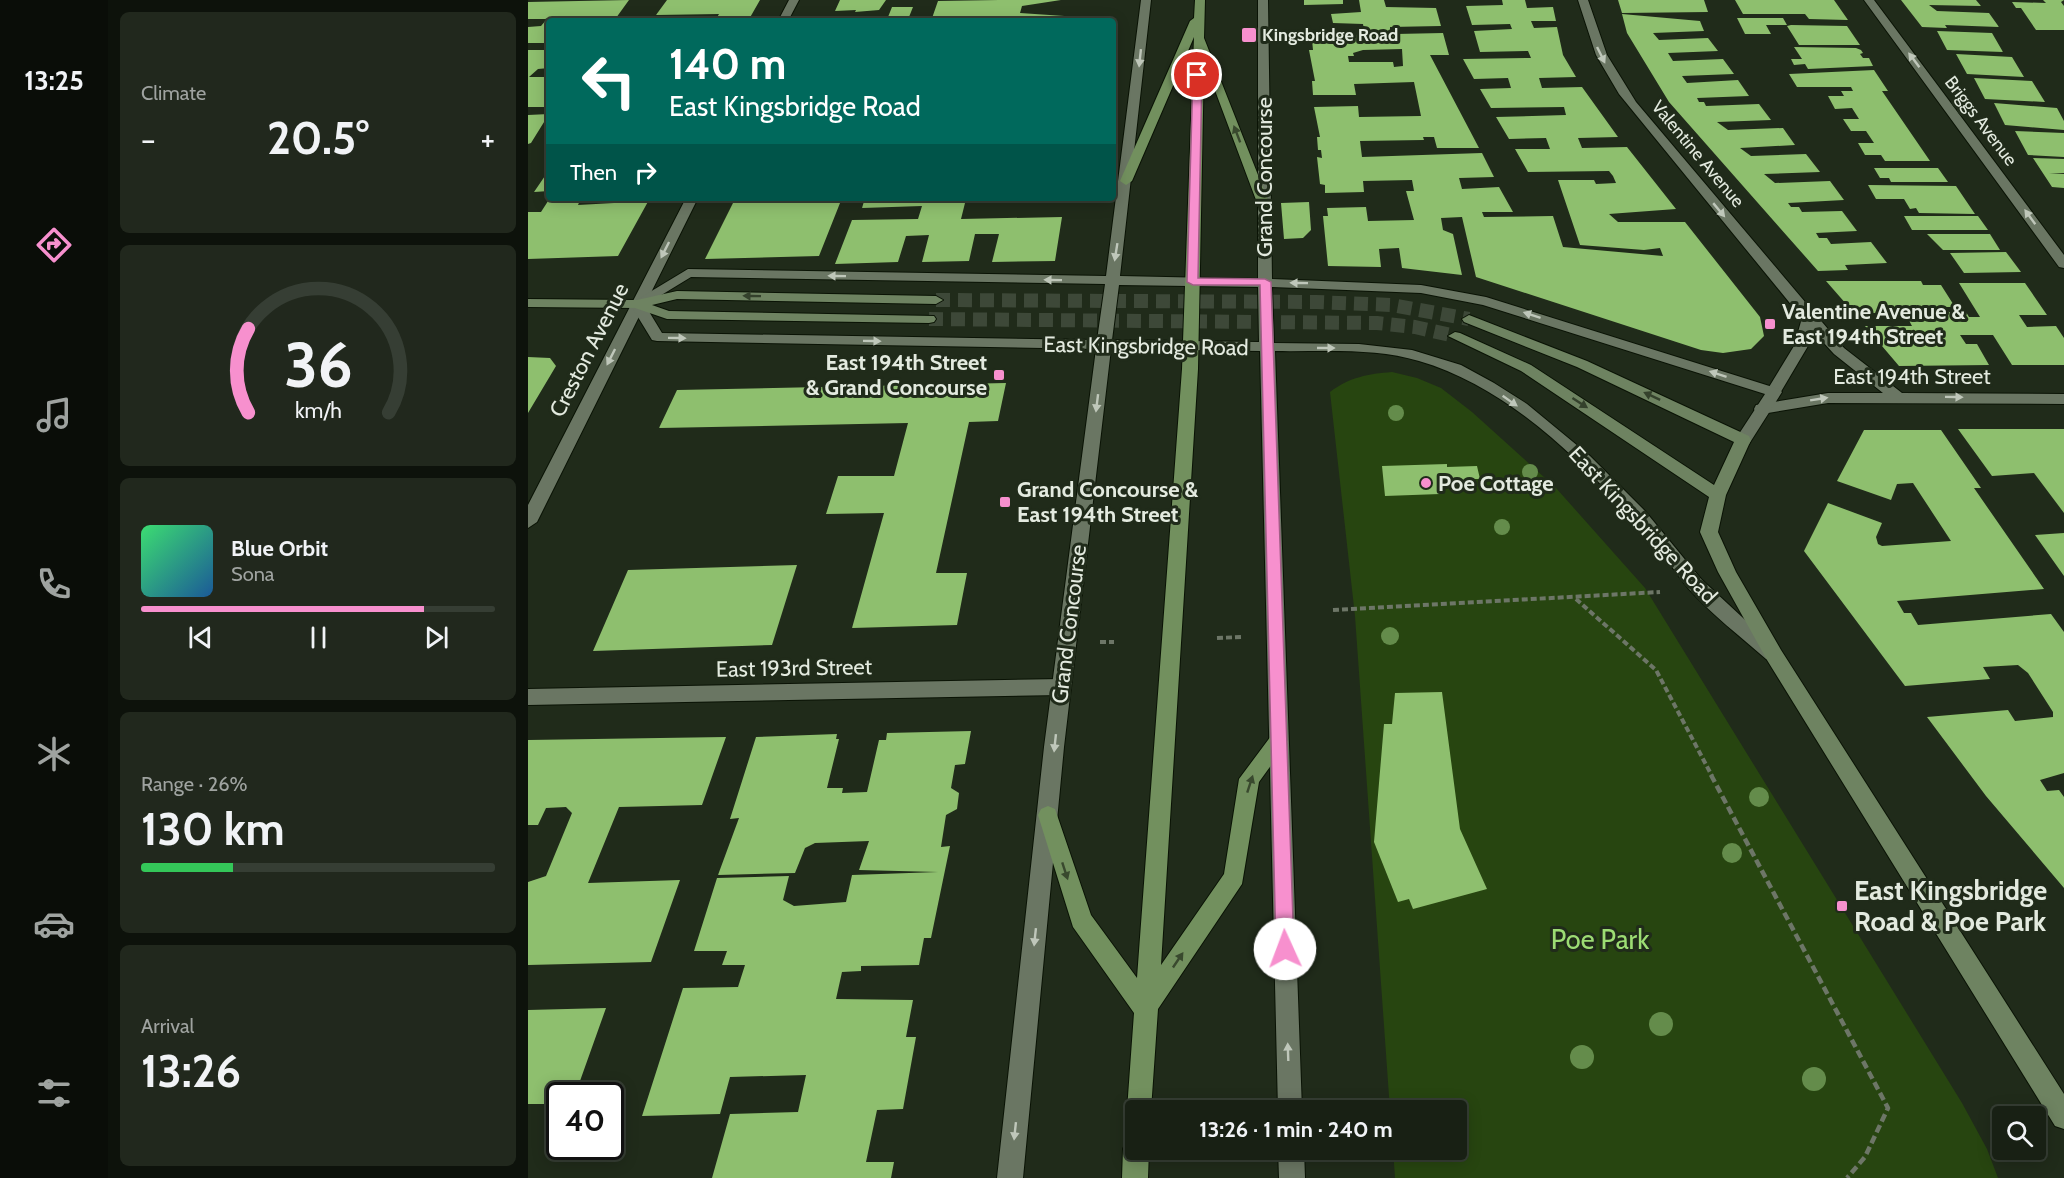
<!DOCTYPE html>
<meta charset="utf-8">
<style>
:root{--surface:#182014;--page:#21281d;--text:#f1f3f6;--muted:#9fa3a0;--line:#363e34;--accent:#f790ce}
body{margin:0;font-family:Cabin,sans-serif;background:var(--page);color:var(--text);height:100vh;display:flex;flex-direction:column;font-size:22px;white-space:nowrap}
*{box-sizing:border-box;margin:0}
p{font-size:20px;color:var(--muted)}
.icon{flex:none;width:33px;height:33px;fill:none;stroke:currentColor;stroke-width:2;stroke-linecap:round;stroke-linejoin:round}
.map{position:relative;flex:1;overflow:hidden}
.drawer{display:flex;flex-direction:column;gap:12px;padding:12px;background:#0d120b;width:420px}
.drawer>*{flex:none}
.top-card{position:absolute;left:18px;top:18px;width:570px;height:183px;border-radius:6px;box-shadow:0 3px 15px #0003,0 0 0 2px var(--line);background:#00695c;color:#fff;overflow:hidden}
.fabs{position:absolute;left:1464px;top:1106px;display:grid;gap:12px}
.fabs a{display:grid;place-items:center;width:54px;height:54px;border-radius:6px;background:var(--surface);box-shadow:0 3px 15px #0003,0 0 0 2px var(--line);font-size:30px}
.speed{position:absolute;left:18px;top:1082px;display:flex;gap:12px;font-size:30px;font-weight:700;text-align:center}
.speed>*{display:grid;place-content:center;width:78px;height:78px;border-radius:50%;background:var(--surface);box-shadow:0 3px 15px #0003,0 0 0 2px var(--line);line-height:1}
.speed .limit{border:3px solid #111;border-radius:9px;background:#fff;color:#111}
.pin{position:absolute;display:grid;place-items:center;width:51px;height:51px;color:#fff;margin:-26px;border:3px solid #fff;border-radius:50%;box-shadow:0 2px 6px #0007}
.me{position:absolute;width:66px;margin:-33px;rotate:358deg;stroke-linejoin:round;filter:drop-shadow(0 0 4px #0008)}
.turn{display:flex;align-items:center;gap:21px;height:126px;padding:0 24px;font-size:27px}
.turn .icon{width:78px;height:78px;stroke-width:2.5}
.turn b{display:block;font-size:42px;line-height:51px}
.then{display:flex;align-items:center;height:57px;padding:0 24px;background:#0003;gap:12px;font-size:22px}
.big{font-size:45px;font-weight:800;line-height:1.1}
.drawer .tile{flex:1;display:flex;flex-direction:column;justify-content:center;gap:9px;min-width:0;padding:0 21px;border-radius:9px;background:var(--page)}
.drawer .dial{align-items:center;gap:0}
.dial svg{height:156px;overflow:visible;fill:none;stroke:var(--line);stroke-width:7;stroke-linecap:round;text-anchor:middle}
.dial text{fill:var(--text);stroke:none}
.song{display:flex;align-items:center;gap:18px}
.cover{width:72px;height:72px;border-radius:9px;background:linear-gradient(135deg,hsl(140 70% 55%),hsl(210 70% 35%))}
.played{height:6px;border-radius:3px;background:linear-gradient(90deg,var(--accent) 80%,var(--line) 80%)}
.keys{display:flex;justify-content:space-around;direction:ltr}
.heat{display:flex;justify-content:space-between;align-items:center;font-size:33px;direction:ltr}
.charge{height:9px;border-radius:4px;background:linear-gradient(90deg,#34c759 26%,var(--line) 0)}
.trip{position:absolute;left:597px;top:1100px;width:342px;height:60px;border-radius:6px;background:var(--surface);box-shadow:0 3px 15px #0003,0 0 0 2px var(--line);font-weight:800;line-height:60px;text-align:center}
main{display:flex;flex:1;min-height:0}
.dock{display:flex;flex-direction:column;width:108px;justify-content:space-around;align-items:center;background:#0a0d08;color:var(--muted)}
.dock .icon{width:42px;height:42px}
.dock .current{color:var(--accent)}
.dock b{font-size:27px;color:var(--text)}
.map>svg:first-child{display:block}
</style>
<main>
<nav class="dock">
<b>13:25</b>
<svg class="icon current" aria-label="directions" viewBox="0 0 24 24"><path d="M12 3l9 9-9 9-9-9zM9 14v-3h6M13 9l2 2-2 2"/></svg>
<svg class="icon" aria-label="music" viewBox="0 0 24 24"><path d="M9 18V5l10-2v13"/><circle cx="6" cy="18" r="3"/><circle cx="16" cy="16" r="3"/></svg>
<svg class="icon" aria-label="phone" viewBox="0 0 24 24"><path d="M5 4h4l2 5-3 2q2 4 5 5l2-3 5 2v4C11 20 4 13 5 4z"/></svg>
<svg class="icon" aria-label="climate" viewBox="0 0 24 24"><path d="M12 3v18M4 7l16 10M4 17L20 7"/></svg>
<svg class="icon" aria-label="car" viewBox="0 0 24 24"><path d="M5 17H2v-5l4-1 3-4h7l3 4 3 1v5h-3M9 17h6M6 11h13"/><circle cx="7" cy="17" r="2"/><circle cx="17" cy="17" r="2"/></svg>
<svg class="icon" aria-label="filters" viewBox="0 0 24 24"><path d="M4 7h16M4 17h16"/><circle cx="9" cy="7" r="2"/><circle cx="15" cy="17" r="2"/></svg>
</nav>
<section class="drawer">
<div class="tile"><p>Climate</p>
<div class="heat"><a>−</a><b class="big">20.5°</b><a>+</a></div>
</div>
<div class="tile dial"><svg viewBox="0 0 100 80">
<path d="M14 69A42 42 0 1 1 86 69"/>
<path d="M14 69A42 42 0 0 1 14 26" stroke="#f790ce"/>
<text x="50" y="56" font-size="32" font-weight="700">36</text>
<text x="50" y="72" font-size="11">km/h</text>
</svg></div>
<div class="tile">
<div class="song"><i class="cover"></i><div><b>Blue Orbit</b><p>Sona</p></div></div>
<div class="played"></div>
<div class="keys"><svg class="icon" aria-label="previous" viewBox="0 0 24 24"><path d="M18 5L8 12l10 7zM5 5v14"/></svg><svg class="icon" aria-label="pause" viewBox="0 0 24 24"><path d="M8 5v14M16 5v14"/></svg><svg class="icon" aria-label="next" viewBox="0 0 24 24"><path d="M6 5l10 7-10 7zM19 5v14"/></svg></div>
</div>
<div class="tile"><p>Range · 26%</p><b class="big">130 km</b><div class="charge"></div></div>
<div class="tile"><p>Arrival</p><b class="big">13:26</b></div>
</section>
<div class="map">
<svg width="1536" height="1178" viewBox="0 0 1536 1178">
<rect width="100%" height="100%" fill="#202b1a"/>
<!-- green -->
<path fill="#274510" d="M864,372L889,378L913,388L944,412L1028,488L1117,588L1434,1103L1459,1149L1470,1178H867L865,1149H928V1110H862L827,616L802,392C822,377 840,374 864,372Z"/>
<!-- building -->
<path fill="#8ebf6e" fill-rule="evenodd" d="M101,0L88,18L21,21V43H0V27L13,26L19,19H0V2Z
M139,0H232L220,21H187L191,14L128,15Z
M312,0H358L351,10L327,12L328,10L307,11Z
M471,0H533L494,6L492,13L566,18L565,21H403L410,1Z
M776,0H815V4L776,5Z
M831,0H856L858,7L908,8L913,26L862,27V30H868V34L915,33L921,55H902L951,148H909L906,137H895L896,140L832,141L834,157L954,153L966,177L931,178L934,189L971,187L985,212H954L956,217L1025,216L1035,247L1135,256L1132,248L1116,250L1052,245L1030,180H1066L1068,184L1088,183L1085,176L1081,171L1000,172L987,149H1022L1018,138L981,139L968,117L1038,115L1036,107L963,108L952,89L983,88L980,78L946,79L935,59L1003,58L1000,51L952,52L946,31L984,29L982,24L944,25L938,6L975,5L974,0H997L999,8L1025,7L1028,21H1003L1006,28L1029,27L1035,55L1048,77L1011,78L1014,88L1054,87L1090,137L1050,138L1054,148L1099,147L1148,209L1081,214L1090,222H1157L1232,317L1236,336L1223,349L1195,353L1173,350L948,277L934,217L913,218L915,230L925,234L934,275L874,268L871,248L851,249L853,267L800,266L795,216H800L799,208L838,207L840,221L886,220L878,191H886L884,180L835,181L836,192L797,193V185L792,184L789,157L794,158L793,150H790L789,137H792L786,107L830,106L831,117L893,116L886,82L826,84L828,95H785L784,81H787L781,50H785L784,40H780L779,33L837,35L835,24L805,23L803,14L833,12ZM874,49L875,66L866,67L865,62H821L820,56H826L825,53L835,50Z
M1090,0H1176L1180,12L1094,13Z
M1207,0H1306L1320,20L1281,19L1277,14H1215Z
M1373,0H1448L1453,6L1401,5L1409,11L1461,13L1471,27L1417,25L1419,28L1394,27Z
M1515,0H1536L1533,2L1536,6V30H1508L1493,8H1488L1484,2L1518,3Z
M364,7H385L381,17H360Z
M1094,14L1172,21L1176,31L1125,33L1131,40L1180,38L1190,51L1140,53L1145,61L1195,59L1206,74L1154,76L1159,83L1210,80L1221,96L1169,98L1171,102H1176L1178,106L1231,104L1243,120L1189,122L1200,130L1255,128L1267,145L1212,148L1223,156L1278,154L1292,172L1236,174L1247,183L1302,181L1316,200L1260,203L1263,207H1271L1274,212L1314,211L1329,231L1288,233L1291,238H1299L1303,244L1343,242L1359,263L1317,265L1320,270L1290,271L1141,102L1099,33Z
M349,17L347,21H286L287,19Z
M1209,18H1255L1259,25H1238L1243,34H1217Z
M1263,25L1319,26L1332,45H1271L1259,26Z
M1409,31L1464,33L1475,52L1419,50Z
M1266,47L1328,48L1333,50L1335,53L1332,54L1335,58H1341L1345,66L1280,69L1277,64L1266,65L1263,59H1274Z
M0,50H21V68L10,69L1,77H21V107H0Z
M1428,54L1484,57L1496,77L1439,74Z
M1346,70L1360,91H1354L1402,161H1357L1353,155H1337L1330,143H1346L1338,131H1323L1315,119H1331L1324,108L1307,109L1300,96H1316L1313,91H1325L1323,87H1269L1261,74Z
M1446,78L1504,81L1517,102L1457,99Z
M1466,103L1529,108L1536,121V130L1477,125Z
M21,114L3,143L0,144V115Z
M1487,131L1536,133V157L1500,155Z
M1505,158L1536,159V173H1521L1536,174V188L1524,187Z
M1346,168H1410L1420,182H1363L1361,178H1352Z
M21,170V191L6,192Z
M1340,185L1428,186L1447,214L1391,213L1388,208L1382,209L1376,199H1348Z
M22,198H53L50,205L86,203L89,198H122L90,256L0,259V212H13Z
M314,198L291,256L177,259L207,199Z
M337,198H538L537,202L437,203L433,219L534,217L527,261L464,262L471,234H447L441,261L394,262L401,235L378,236L370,262L307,264L324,220L390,219L394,206L334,208Z
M781,202L783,230L775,238L756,239L753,203Z
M1376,216H1450L1460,230H1384Z
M1399,234H1462L1472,250H1415Z
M1478,252L1493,272L1436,273L1422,253Z
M1298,281H1393L1395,285H1413L1427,307H1417L1421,312H1438L1441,317H1452L1431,283H1497L1519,315H1491L1499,327L1528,326L1536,338V365H1484L1465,335H1432L1438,344H1449L1461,365L1371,366L1337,326H1384L1377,313H1326Z
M0,357L22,358L28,366L0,413Z
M478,383L470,421L441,422L408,573H439L429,625L324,628L356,513L298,514L310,476H366L380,423L131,428L149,390Z
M1430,429H1536V513L1506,473L1464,476Z
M1336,430H1413L1453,488H1446L1516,589L1369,601L1376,613H1383L1390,625L1523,614L1536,632V773L1512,780L1519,791L1531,790L1536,797V888L1458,796L1399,717L1480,710L1487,721L1525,717V712L1500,673L1490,665L1455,667L1462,679L1377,686L1276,551L1300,503L1354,523L1348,537L1350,544L1354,546L1423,541L1385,483L1369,484L1363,500L1309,481Z
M919,464V467L949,466L952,479H939L941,487H910L912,494L857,496L854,466Z
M1536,533V576L1507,535Z
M269,565L244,645L65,651L100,570Z
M914,692L932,829L959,889L885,909L881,899L870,902L846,842L856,724H864L867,693Z
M443,731L437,764L427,765L423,788L431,793L429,809L418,815L413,847L422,846L403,938H396L391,965L333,966V971L314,972L308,999L385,1000L378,1037H388L375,1109L349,1110L338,1162H366L363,1178H184L202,1114L270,1112L278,1075L202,1077L192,1114L114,1116L155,988L210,987L217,965H194L199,951H166L189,878L261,876L255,900L266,906L318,902L324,875L410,872L331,870L341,841L287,843L277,848L267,873L190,875L211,818L202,819L228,737L309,734L308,739H311L299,788H315L314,793L339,792L351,740H358L359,733Z
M198,737L174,805L91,807L60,883L152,880L123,962L0,965V882L18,876L44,813L38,807L18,808L10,825H0V740Z
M78,1008L47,1095H32V1104H0V1010Z"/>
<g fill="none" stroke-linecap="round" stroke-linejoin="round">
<!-- secondary-tunnel -->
<path stroke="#3d4838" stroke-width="14" stroke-dasharray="14 8" stroke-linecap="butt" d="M408,300L788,302L864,305L941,319
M401,319L849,323L887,327L927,336"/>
<!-- minor casing -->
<g stroke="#0a1305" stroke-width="2">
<path id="minor" d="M261,0H271L260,21H250Z
M1050,0H1060L1079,55L1108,102L1316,348L1374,393L1536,394V404L1300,403L1234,414L1228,413L1226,409L1228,405L1300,393H1355L1306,354L1285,331L1280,346L1251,395H1241L1238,392L1266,346L1274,318L1091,94L1068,55Z
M1336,0H1346L1536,255V268L1531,267Z
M158,198H170L9,522L0,528V505Z
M533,679L540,682L543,687L540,692L533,695L0,705V689Z"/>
</g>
<!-- tertiary casing -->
<g stroke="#0a1305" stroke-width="2">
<path id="tertiary" d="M613,0H623L592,276L730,279V0H740L744,279L893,285L958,297L1251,389L1254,392L1221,444H1209L1207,440L1237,394L955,305L893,293L744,287L746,343L831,344L884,350L933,365L966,383L999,404L1062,456L1117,511L1173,579L1254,654L1252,659L1245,661L1238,659C1212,636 1184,615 1161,589C1149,576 1140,559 1128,546C1065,472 987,389 891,361C846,347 793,352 747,351L774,1110H750L732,351L583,349L536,747L495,1178H469L516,747L568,349L129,341L124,340L102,304L160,269L578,276ZM163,277L577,284L569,340L134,333L117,305ZM591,285L730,287L731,342L584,340Z
M750,1149H776L777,1178H751Z"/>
</g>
<!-- secondary casing -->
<g stroke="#0a1305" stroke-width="2">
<path id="secondary" d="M149,291L408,296L415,300L408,304L149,299L124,305L141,311L406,316L408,319L406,322L401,323L139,319L107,308L0,307V299L109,300Z
M941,315L1059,361L1221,436L1223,440L1198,495L1190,532L1208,572L1253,650L1536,1094V1129L1527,1126L1239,660L1190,572L1172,532L1181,497L993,371L920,336L927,332L932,333L1003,365L1186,485L1206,442L1049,367L936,322L934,319Z"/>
</g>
<!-- primary casing -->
<g stroke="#0a1305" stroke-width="2">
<path id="primary" d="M667,0H677L676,38L743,208L737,212L731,208L676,61L670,369L633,965L696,874L711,779L743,736L750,734L757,736L760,742L731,782L714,884L630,1009L623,1110H608V1121L602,1119L599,1110L606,1013L545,927L510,815L513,809L520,806L527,809L563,915L609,978L654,369L666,37L604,181L598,185L592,181L662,21L666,18Z
M608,1137V1149H621L620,1178H594L595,1149L599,1140Z"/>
</g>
<!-- path-far1 -->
<path stroke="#6d7667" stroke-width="4" stroke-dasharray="6 3" stroke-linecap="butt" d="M1048,599L1128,670L1184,776
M805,610L1132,592
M689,638L713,637
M572,642H586"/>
<!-- path -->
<path stroke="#6d7667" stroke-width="4.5" stroke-dasharray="8 4" stroke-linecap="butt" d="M1183,775L1360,1108L1337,1157L1319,1178"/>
<!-- minor -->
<use href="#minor" fill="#6a7663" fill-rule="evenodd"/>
<!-- tertiary -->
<use href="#tertiary" fill="#6a7663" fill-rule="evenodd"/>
<!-- secondary -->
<use href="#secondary" fill="#6e8361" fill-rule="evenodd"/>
<!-- primary -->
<use href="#primary" fill="#72905e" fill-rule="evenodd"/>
</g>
<!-- trees -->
<g fill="#648c4b">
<circle cx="868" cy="413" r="8"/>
<circle cx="1002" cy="472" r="8"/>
<circle cx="974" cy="527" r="8"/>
<circle cx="862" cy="636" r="9"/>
<circle cx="1231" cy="797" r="10"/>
<circle cx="1204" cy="853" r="10"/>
<circle cx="1133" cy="1024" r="12"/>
<circle cx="1054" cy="1057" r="12"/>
<circle cx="1286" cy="1079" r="12"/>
</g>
<!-- one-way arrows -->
<defs><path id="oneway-solid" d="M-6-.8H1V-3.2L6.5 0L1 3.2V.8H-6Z" transform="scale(1.5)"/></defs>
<g fill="#bfc7ba">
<use href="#oneway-solid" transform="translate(1073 55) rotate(64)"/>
<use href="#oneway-solid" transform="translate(612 58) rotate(96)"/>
<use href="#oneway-solid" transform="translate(1386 60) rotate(-127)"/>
<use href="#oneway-solid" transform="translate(1191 210) rotate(50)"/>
<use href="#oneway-solid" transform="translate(1502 217) rotate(-126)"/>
<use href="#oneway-solid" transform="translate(137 250) rotate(117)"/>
<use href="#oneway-solid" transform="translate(588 252) rotate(99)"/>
<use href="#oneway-solid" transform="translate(309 276) rotate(-179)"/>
<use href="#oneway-solid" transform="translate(525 280) rotate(-179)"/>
<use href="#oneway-solid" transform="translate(771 283) rotate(-179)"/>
<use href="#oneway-solid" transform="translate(1004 315) rotate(-162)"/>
<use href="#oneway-solid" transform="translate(149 338) rotate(1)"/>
<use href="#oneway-solid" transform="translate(344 341) rotate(1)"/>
<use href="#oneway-solid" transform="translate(798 348)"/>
<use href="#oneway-solid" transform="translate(83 357) rotate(117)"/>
<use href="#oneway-solid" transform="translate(1190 374) rotate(-162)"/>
<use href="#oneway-solid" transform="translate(1426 397) rotate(1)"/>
<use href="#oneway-solid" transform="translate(1291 399) rotate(-9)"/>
<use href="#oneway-solid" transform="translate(982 401) rotate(35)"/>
<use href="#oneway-solid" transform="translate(569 403) rotate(97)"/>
<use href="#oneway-solid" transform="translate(527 743) rotate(96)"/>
<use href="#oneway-solid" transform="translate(507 937) rotate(96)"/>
<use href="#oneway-solid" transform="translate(760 1052) rotate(-92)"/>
<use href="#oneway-solid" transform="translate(487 1131) rotate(96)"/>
</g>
<g fill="#39492e">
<use href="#oneway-solid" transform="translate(709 134) rotate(-111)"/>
<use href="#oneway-solid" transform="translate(722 784) rotate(-72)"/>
<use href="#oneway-solid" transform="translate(537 871) rotate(72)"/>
<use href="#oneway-solid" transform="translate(650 960) rotate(-56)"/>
</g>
<g fill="#34412c">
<use href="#oneway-solid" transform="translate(224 296) rotate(-179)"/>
<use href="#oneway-solid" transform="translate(1124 396) rotate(-155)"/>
<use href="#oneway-solid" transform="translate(1052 403) rotate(33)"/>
</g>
<!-- route -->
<path fill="#f790ce" stroke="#a15e86" stroke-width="1.5" d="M669,72L674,75L670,278L737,279L743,282L766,949L763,955L757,957L751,955L748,949L732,285H665L659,282L665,75Z"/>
<!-- markers -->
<g fill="#f790ce" stroke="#202b1a" stroke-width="2">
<rect x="713" y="27" width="16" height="16" rx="3"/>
<rect x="1236" y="318" width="12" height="12" rx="3"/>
<rect x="465" y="369" width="12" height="12" rx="3"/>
<circle cx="898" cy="483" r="6"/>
<rect x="471" y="496" width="12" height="12" rx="3"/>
<rect x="1308" y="900" width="12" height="12" rx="3"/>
</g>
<g text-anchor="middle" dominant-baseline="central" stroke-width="6" stroke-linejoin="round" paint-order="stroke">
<!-- far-poi labels -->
<g font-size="18" font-weight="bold" fill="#e3eadf" stroke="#202b1a" text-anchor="start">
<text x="734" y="35">Kingsbridge Road</text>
</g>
<!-- far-street labels -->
<g font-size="18" fill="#e3eadf" stroke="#202b1a">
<text transform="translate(1453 121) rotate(53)">Briggs Avenue</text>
<text transform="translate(1170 154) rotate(50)">Valentine Avenue</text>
</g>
<!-- street labels -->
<g font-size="22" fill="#e3eadf" stroke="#202b1a">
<text transform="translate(736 177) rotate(-90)">Grand Concourse</text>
<text transform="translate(618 346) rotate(1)">East Kingsbridge Road</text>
<text transform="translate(61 350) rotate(-63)">Creston Avenue</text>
<text x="1384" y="376">East 194th Street</text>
<text transform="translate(1115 525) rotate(47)">East Kingsbridge Road</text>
<text transform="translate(541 624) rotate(-83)">Grand Concourse</text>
<text transform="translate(266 668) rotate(-1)">East 193rd Street</text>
</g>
<!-- poi labels -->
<g font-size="22" font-weight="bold" fill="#e3eadf" stroke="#202b1a" text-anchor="start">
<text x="1254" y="311">Valentine Avenue &amp;<tspan x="1254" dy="25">East 194th Street</tspan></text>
<text x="459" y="362" text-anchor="end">East 194th Street<tspan x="459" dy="25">&amp; Grand Concourse</tspan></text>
<text x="910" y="483">Poe Cottage</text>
<text x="489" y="489">Grand Concourse &amp;<tspan x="489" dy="25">East 194th Street</tspan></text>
</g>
<!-- near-poi labels -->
<g font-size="27" font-weight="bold" fill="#e3eadf" stroke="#202b1a" text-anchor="start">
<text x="1326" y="890">East Kingsbridge<tspan x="1326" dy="31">Road &amp; Poe Park</tspan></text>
</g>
<!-- near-park labels -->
<g font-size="27" fill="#9cdc73" stroke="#202b1a">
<text x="1072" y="939">Poe Park</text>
</g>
</g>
</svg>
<div class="fabs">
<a><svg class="icon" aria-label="search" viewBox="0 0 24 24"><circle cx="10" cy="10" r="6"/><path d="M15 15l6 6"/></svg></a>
</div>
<div class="speed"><div class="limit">40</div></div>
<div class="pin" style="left:669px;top:75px;background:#d93025"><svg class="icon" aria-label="arrive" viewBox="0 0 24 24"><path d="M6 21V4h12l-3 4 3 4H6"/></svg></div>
<svg class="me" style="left:757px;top:949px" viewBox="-20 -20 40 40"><circle r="19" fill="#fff"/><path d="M0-13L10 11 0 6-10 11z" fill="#f790ce"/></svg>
<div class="trip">13:26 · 1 min · 240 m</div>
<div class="top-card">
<div class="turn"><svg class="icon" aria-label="left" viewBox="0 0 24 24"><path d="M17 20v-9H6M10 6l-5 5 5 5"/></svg><div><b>140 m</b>East Kingsbridge Road</div></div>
<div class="then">Then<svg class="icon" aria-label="right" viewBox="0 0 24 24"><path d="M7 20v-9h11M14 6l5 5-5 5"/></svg></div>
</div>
</div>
</main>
